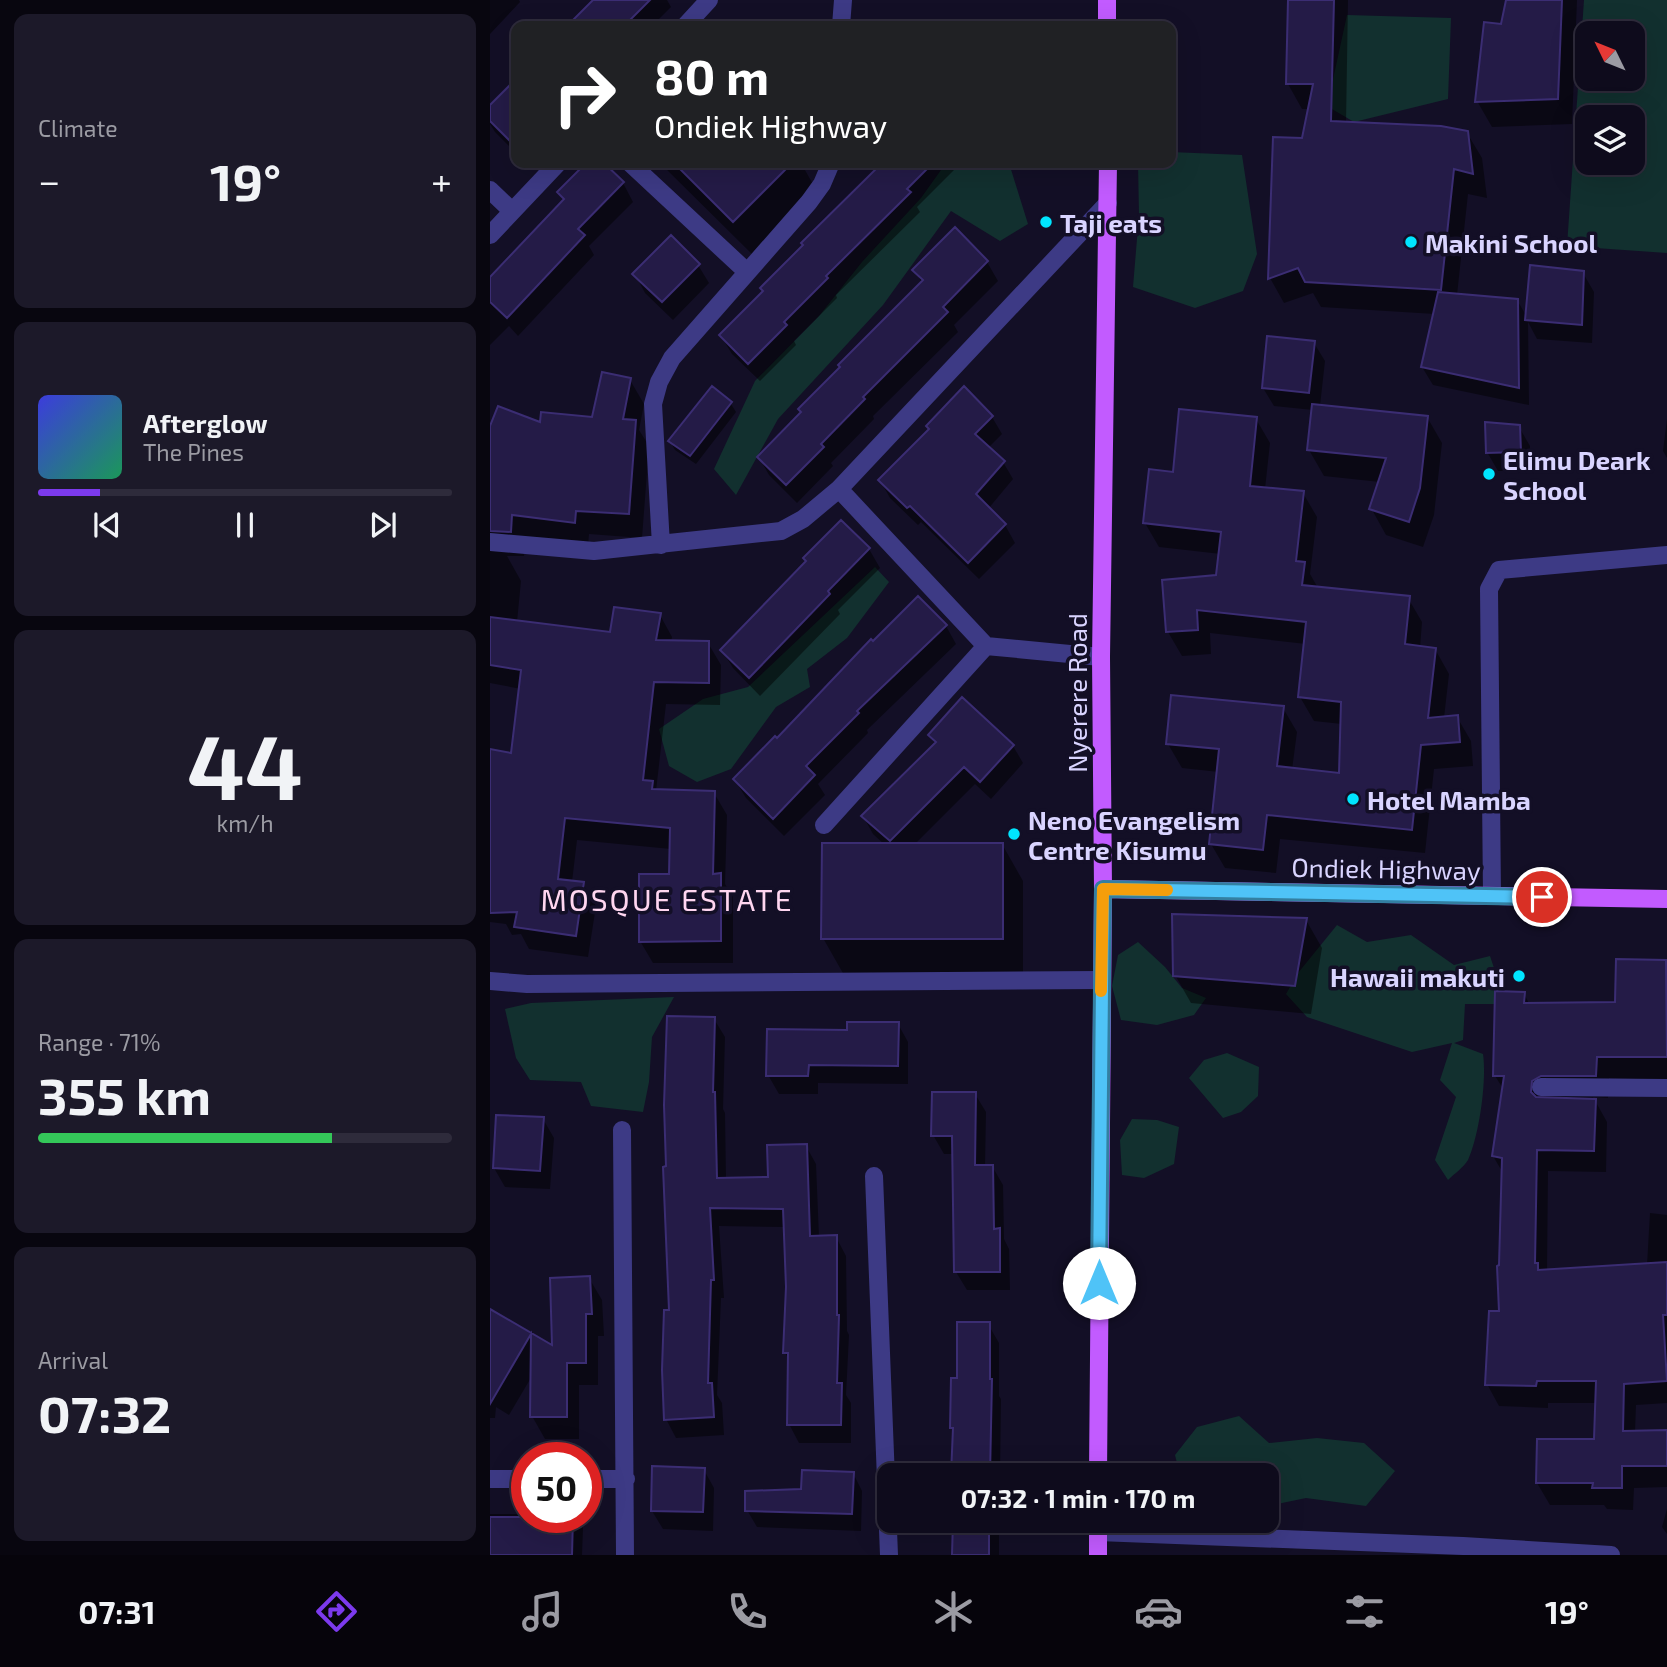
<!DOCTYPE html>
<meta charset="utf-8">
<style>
:root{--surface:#0e0b1c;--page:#1c1929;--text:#f1f3f6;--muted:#9b9ba3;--line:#2e2b3b;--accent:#7c3aed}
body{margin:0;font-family:"Exo 2",sans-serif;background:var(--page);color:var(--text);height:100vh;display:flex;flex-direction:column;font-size:26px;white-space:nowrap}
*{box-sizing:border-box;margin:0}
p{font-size:23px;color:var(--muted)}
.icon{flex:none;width:38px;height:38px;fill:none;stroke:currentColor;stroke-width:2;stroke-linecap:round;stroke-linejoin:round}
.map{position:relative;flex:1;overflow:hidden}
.side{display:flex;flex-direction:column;gap:14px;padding:14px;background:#08060f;width:490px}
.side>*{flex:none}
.banner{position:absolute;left:21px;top:21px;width:665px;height:147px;border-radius:14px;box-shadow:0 7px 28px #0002,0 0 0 2px var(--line);background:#202124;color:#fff;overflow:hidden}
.needle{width:46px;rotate:313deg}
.tools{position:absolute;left:1085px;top:21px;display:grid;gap:14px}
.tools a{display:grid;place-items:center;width:70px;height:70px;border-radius:14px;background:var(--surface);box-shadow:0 7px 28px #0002,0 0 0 2px var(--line);font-size:35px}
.speed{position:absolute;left:21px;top:1442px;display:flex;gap:14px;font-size:35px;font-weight:700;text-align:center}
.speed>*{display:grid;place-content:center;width:91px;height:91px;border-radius:50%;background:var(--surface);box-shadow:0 7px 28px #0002,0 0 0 2px var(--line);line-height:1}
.speed .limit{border:10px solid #d22;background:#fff;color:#111}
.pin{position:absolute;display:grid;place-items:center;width:60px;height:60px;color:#fff;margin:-30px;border:4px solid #fff;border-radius:50%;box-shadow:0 2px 7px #0007}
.me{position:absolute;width:77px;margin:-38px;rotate:0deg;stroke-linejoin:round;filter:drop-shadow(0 0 5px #0008)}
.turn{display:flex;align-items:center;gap:24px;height:147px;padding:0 28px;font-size:32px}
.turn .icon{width:91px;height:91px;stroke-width:2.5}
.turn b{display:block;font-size:49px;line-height:60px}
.big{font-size:52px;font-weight:700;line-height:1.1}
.side .card{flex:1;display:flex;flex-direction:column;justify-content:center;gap:10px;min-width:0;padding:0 24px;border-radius:14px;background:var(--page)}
.side .dial{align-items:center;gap:0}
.dial b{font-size:91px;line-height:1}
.song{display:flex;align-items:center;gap:21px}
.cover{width:84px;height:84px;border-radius:10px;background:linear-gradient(135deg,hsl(240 70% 55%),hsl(150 70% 35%))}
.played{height:7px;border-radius:4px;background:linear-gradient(90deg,var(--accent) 15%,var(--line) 15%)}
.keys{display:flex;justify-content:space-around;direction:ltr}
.heat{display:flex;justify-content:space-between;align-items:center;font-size:38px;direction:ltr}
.charge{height:10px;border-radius:5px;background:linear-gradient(90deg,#34c759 71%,var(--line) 0)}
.trip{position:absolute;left:387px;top:1463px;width:402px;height:70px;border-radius:14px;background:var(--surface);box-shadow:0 7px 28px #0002,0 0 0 2px var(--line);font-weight:700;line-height:70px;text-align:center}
.tab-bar{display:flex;height:112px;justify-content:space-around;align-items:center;background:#06040b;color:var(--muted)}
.tab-bar .icon{width:49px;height:49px}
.tab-bar .on{color:var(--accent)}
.tab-bar b{font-size:32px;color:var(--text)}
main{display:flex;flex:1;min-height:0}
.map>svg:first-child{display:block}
</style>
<main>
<section class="side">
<div class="card"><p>Climate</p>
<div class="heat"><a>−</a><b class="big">19°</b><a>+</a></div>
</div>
<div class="card">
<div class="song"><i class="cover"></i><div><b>Afterglow</b><p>The Pines</p></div></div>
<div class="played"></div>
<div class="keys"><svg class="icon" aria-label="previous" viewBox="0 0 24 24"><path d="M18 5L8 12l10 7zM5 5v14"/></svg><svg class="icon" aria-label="pause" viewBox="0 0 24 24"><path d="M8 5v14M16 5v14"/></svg><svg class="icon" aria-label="next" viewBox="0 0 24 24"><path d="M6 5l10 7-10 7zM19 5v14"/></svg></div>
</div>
<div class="card dial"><b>44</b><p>km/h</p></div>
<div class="card"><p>Range · 71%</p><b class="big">355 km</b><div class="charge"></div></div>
<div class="card"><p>Arrival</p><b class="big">07:32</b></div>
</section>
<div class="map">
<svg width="1177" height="1555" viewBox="0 0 1177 1555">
<rect width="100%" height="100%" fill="#130f26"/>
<!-- green -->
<path fill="#12302f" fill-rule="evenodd" d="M1094,0H1177V253L1077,246ZM1097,33H1143V79H1097ZM1097,117H1143V163H1097Z
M857,15L961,18L958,99L864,122L830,102L842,84Z
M681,152L752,155L767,254L753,291L705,308L643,287L649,215L648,163H681Z
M456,163H519L538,224L510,241L461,211L393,305L288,419L246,495L224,469L265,381L329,316L372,262L431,198Z
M385,567L399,582L357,638L317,669L320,687L286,707L241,769L207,782L179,766L169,729L213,699L258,687Z
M847,925L877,942L921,935L964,965L1000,956L1016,1004H975L973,1040L964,1043L993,1054C997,1081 989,1136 978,1160C974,1167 964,1174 958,1180L945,1160L966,1097L950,1080L962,1043L922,1052L817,1017L796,994L808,973Z
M648,942L675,967L692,988L716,998L704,1015L667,1025L631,1020L622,986L628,955Z
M184,997L162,1037L159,1082L153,1112L101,1106L91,1082L40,1080L26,1058L15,1009L41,1003Z
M737,1053L769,1067L768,1096L751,1112L733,1118L699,1078L714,1060Z
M642,1119L667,1120L689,1127L684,1164L654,1178L632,1175L630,1140Z
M749,1416L779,1443L827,1438L874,1443L905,1471L876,1506L816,1498L777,1506V1475H690L685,1455L707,1427Z"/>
<!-- shadow -->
<path fill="#0007" fill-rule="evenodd" d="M0,0H29L30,2L0,34Z
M105,0H177L181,7L162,26H80Z
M800,0H858L856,124L977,133L992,158L997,198L978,194L967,295L1027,300L1037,317L1093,273L1104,292L1102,343L1047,339L1038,322L1039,405L943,385L932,367L945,314L831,307L823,293L794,303L780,278L820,109H812L798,84Z
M1018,0H1087L1082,124L1002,127L987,101L1013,26Z
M26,81V153L5,132L0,124V108Z
M98,163H112L133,183L143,202L99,246L104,255L28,336L19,326L0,345V279L74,201L69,193Z
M170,163H311L328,193L265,257Z
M395,163H468L469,165L427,207L430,212L346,295L347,298L304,341L306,345L270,381L242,354L231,336L275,292L314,246L313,244Z
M497,262L508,281L464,325L468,332L383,416L384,419L341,463L343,466L307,503L279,475L269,457L432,283L425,270Z
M208,265L219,283L183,320L155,293L145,274Z
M824,343L835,361L830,406L937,417L952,443L944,515L933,547L896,535L881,508L890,482L834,476L819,450L823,410L784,406L773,388Z
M140,380L154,404L149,430L159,446L152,538L99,534L98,546L36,539L34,556H17L31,581L27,622L121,634L170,615L182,637L181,642L218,643L231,665L230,705L176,704L166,791L224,793L237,815L235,884L243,897V963H163L150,941L181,876V849L87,840L82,882L93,884L106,906L98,957L39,949L31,934L22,935L16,924L0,922V751L22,755L31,689L0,683V431L103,419Z
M223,388L241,404L246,412L206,464L185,450L180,441Z
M502,417L512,434L498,448L513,462L523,479L498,509L515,525L525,543L489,579L431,522L428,525L400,498L390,480Z
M766,419L780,443L775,489L813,493L827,517L820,574L828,588L918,598L932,622L930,648L945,649L959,674L954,718L967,717L981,741L983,766L944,769L935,853L790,839L786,873L735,868L721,844L729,772L692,768L678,744L793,708L807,732L802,770L851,775L852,724L824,721L810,697L816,644L720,633L721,654L692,656L678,632L674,581L728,577L731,554L669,547L655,523L684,474Z
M1177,419V458L1173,451Z
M1029,427L1040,446V470L1008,471L997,452Z
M351,522L379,549L390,568L348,610L350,614L270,696L243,668L232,650L317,562Z
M456,626L466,644L377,730L378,733L328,784L335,795L294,836L256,798L245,780L287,740Z
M440,735L523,746L533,763L501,799L485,784L424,845L512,844L533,881V974L354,975L333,938L395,845L383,834L373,816L446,745Z
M816,920L832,948L821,1014L701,1003L685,975Z
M1128,961H1177V1080L1119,1078L1118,1098L1103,1097L1117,1122L1116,1172L1058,1171L1057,1271L1157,1265L1160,1213L1177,1215V1403L1146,1405L1145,1432H1177V1487L1144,1488L1143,1510L1117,1509L1114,1505H1060L1047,1483L1106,1441L1107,1403H1058V1408L1009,1406L997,1384L1011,1313L1013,1173L1003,1156L1014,1090L1005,1076L1034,994L1040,1005L1127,1004ZM1039,1072L1054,1099H1050L1036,1074Z
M224,1019L235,1037L233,1109L235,1113L236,1179H280L316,1146L326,1164L329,1237H346L356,1256L357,1331L359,1335L356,1395L361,1403V1443H309L299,1424L300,1361L295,1353L298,1287L296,1227L229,1226L234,1298H231L227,1395L232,1403L234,1435L186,1438L176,1419L181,1312L177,1168Z
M408,1024L418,1042V1084L328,1083V1094H289L278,1075L359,1032Z
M485,1094L496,1112L495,1167L502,1166L513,1185L514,1239L519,1249L520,1290H477L466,1272L464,1154H454L443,1135Z
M53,1119L64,1138L60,1189L15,1187L4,1168Z
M99,1278L112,1300L114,1336H108V1385H89V1439H55L42,1416V1376L19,1415L6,1407L5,1418H0L1,1311L64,1349Z
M498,1324L509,1343V1396L511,1399L510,1475H463L465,1432L462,1427L469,1380Z
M214,1470L224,1488L223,1531L173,1529L162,1511Z
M363,1473L372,1491L371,1531L267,1527L257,1510Z
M1177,1509V1534L1172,1527Z
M0,1514H37V1517H86L93,1528L92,1555H0Z
M464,1521H509V1555H463Z"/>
<!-- building -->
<path fill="#241b47" stroke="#3b2d73" stroke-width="2" d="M103,0H160L134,26H77Z
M798,0H844L841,121L951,126L978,131L983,174L964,169L951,290L815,282L808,268L778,279L783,137L812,138L823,84H796Z
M1016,0H1072L1068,99L985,102L994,22L1011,24Z
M26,79V147L0,121V105Z
M96,163H114L134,182L88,229L95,235L17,318L0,302V277L74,199L67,192Z
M184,163H302L243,222Z
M392,163H443L417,189L421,192L336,276L338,278L294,322L297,325L258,364L229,335L273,291L270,288L313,245L311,243Z
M465,227L498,261L453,307L458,312L373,397L375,399L331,444L334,447L296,485L267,457L311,412L308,409L350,367L348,365L433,280L422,270Z
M181,235L210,264L172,302L142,274Z
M1040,265L1094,271L1092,325L1035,320Z
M948,292L1028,299L1029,388L931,367Z
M777,336L825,341L819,393L772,388Z
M112,372L141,378L133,419L146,420L139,514L86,511L85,523L22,515L21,532L0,531V426L8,406L50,422L51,412L102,417Z
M222,386L242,402L200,456L178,441Z
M474,386L503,416L485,434L515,461L486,494L516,524L478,563L420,506L417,508L388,480L439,429L436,426Z
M822,404L938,416L930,488L919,522L879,509L896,458L817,450Z
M689,409L767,417L760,486L814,491L806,561L815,562L812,585L920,596L915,644L946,648L938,718L968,715L970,742L931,745L922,830L777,815L773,850L719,844L729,749L676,744L681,695L794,706L787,766L849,773L851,702L808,697L816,622L707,610L708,630L676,632L672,580L726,575L731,532L653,523L659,469L683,472Z
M995,422L1030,425L1031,452L996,453Z
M351,520L380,548L338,591L340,594L259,678L230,650L316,561L313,558Z
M428,596L457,625L367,711L369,713L316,766L325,775L283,819L243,779L285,736L287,738L381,639L383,641Z
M124,607L171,613L166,640L219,641V683L164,682L153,780L163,781L162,789L225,791L223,874L231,873V941L149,942V874H179L180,828L75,818L68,879L94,882L86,936L24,927L27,912L0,913V749L21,753L31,670L0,665V617L120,632Z
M472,697L524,745L490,782L474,767L400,841L371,816L446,742L438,735Z
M332,843H513V939H331Z
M682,914L817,918L805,986L683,976Z
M1126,959L1176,960L1177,1057H1107L1106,1076H1051L1042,1081L1041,1092L1046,1097L1106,1099L1104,1151L1047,1150L1045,1263H1048V1270L1177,1262V1315H1173L1177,1381L1134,1384L1133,1431L1177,1430V1466H1132V1488H1102L1103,1483H1046L1047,1439H1104L1106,1381H1047L1046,1386L995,1385L999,1311H1009L1007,1266L1009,1265L1012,1158L1002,1156L1014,1076H1003L1005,991L1035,992L1034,1003L1125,1002Z
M177,1016L225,1017L223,1092H225L227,1178L278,1177L277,1145L317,1144L320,1236L347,1235V1315H349L347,1383H352L351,1425H297L298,1353H293L296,1287L293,1209L220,1208L224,1280H221L218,1383H222L224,1417L174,1420L172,1370L174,1310H179L173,1167L176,1166L174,1105Z
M357,1022H409L408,1066L319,1065L318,1076H276L277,1029L357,1030Z
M442,1092H486L485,1165H503L504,1229L510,1228V1272H464L462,1136H441Z
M6,1115L54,1117L50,1171L3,1168Z
M100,1276L102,1314H96V1363H77V1417H40L41,1334L0,1404V1309L62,1345L60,1278Z
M467,1322H500V1379H502L500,1475H461L463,1428H460L461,1378H467Z
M162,1466L215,1468L213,1512L161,1511Z
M312,1470L364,1472L362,1514L255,1511V1491L311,1489Z
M0,1517H83L82,1555H0Z
M463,1521H499V1555H462Z"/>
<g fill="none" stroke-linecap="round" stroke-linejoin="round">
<!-- minor -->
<path stroke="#3d3a85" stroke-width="18" d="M195,26L219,0
M351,26L353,0
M140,163L257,272
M0,190L22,211
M0,235L68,163
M349,489L496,646L611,657
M0,542L104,551L291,531L313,519L349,489L618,203
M171,545L163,404L169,382L182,358L319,202L332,184L341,163
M334,825L496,646
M1002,896L999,589L1009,570L1177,555
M0,981L37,984L611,980
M1051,1087L1177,1088
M132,1130L135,1555
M384,1176L399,1555
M0,1479H37
M96,1479H136
M608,1532L973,1546L1121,1555"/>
<!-- major -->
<path stroke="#c25bff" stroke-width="18" d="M617,0V26
M613,889L1177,899
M608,1475L613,889L611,657L618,163
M608,1555V1521"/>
</g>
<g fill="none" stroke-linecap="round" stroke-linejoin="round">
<!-- route casing -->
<g stroke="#337fa1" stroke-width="18">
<path id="route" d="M609,1283L613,889L1052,897"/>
</g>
<!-- route -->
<use href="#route" stroke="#4fc3f7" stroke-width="12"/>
<!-- slow -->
<path stroke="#f59e0b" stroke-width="12" d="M611,991L613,889L677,890"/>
</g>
<!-- markers -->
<g fill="#00e5ff" stroke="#130f26" stroke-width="2.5">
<circle cx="556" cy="222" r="7"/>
<circle cx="921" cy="242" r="7"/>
<circle cx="999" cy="474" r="7"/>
<circle cx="863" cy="799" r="7"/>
<circle cx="524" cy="834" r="7"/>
<circle cx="1029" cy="976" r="7"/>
</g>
<g text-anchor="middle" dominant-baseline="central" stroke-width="7" stroke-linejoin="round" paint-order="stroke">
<!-- poi labels -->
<g font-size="26" font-weight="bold" fill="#d9d4ff" stroke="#130f26" text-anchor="start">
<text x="570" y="222">Taji eats</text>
<text x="935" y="242">Makini School</text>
<text x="1013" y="459">Elimu Deark<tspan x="1013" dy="30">School</tspan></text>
<text x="877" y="799">Hotel Mamba</text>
<text x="538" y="819">Neno Evangelism<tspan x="538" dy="30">Centre Kisumu</tspan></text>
<text x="1015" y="976" text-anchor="end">Hawaii makuti</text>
</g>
<!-- street labels -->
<g font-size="26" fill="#d9d4ff" stroke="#130f26">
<text transform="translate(586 693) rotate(-90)">Nyerere Road</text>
<text transform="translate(896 868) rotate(1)">Ondiek Highway</text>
</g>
<!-- quarter labels -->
<g font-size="30" letter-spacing="2" fill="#ffd6f0" stroke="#130f26">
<text x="177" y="899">MOSQUE ESTATE</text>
</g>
</g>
</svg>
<div class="tools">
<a><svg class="needle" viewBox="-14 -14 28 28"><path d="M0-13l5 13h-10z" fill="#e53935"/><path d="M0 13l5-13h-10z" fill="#9b9ba3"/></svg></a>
<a><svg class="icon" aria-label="layers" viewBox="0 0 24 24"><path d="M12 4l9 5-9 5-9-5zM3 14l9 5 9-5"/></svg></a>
</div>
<div class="speed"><div class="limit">50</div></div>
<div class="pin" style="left:1052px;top:897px;background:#d93025"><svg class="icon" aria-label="arrive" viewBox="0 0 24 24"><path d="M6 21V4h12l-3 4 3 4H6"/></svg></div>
<svg class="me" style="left:609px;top:1283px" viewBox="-20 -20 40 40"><circle r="19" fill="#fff"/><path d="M0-13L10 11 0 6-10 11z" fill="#4fc3f7"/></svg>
<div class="trip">07:32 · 1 min · 170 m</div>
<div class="banner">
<div class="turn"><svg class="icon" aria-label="right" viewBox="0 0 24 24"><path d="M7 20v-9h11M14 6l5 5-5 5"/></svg><div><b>80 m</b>Ondiek Highway</div></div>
</div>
</div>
</main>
<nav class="tab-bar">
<b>07:31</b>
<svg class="icon on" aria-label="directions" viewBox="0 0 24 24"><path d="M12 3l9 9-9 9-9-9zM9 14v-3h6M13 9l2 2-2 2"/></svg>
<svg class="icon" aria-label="music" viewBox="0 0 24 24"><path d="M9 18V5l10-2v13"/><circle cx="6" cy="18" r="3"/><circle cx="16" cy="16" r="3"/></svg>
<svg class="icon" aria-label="phone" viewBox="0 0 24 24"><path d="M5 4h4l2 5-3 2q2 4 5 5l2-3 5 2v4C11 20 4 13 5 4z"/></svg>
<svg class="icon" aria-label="climate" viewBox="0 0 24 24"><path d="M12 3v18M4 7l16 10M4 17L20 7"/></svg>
<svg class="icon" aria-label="car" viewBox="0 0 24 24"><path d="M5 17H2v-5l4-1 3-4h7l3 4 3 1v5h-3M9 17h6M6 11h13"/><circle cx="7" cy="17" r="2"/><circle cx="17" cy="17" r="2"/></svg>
<svg class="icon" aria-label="filters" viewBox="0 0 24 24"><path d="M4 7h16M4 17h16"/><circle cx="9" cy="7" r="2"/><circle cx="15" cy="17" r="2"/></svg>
<b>19°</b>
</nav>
